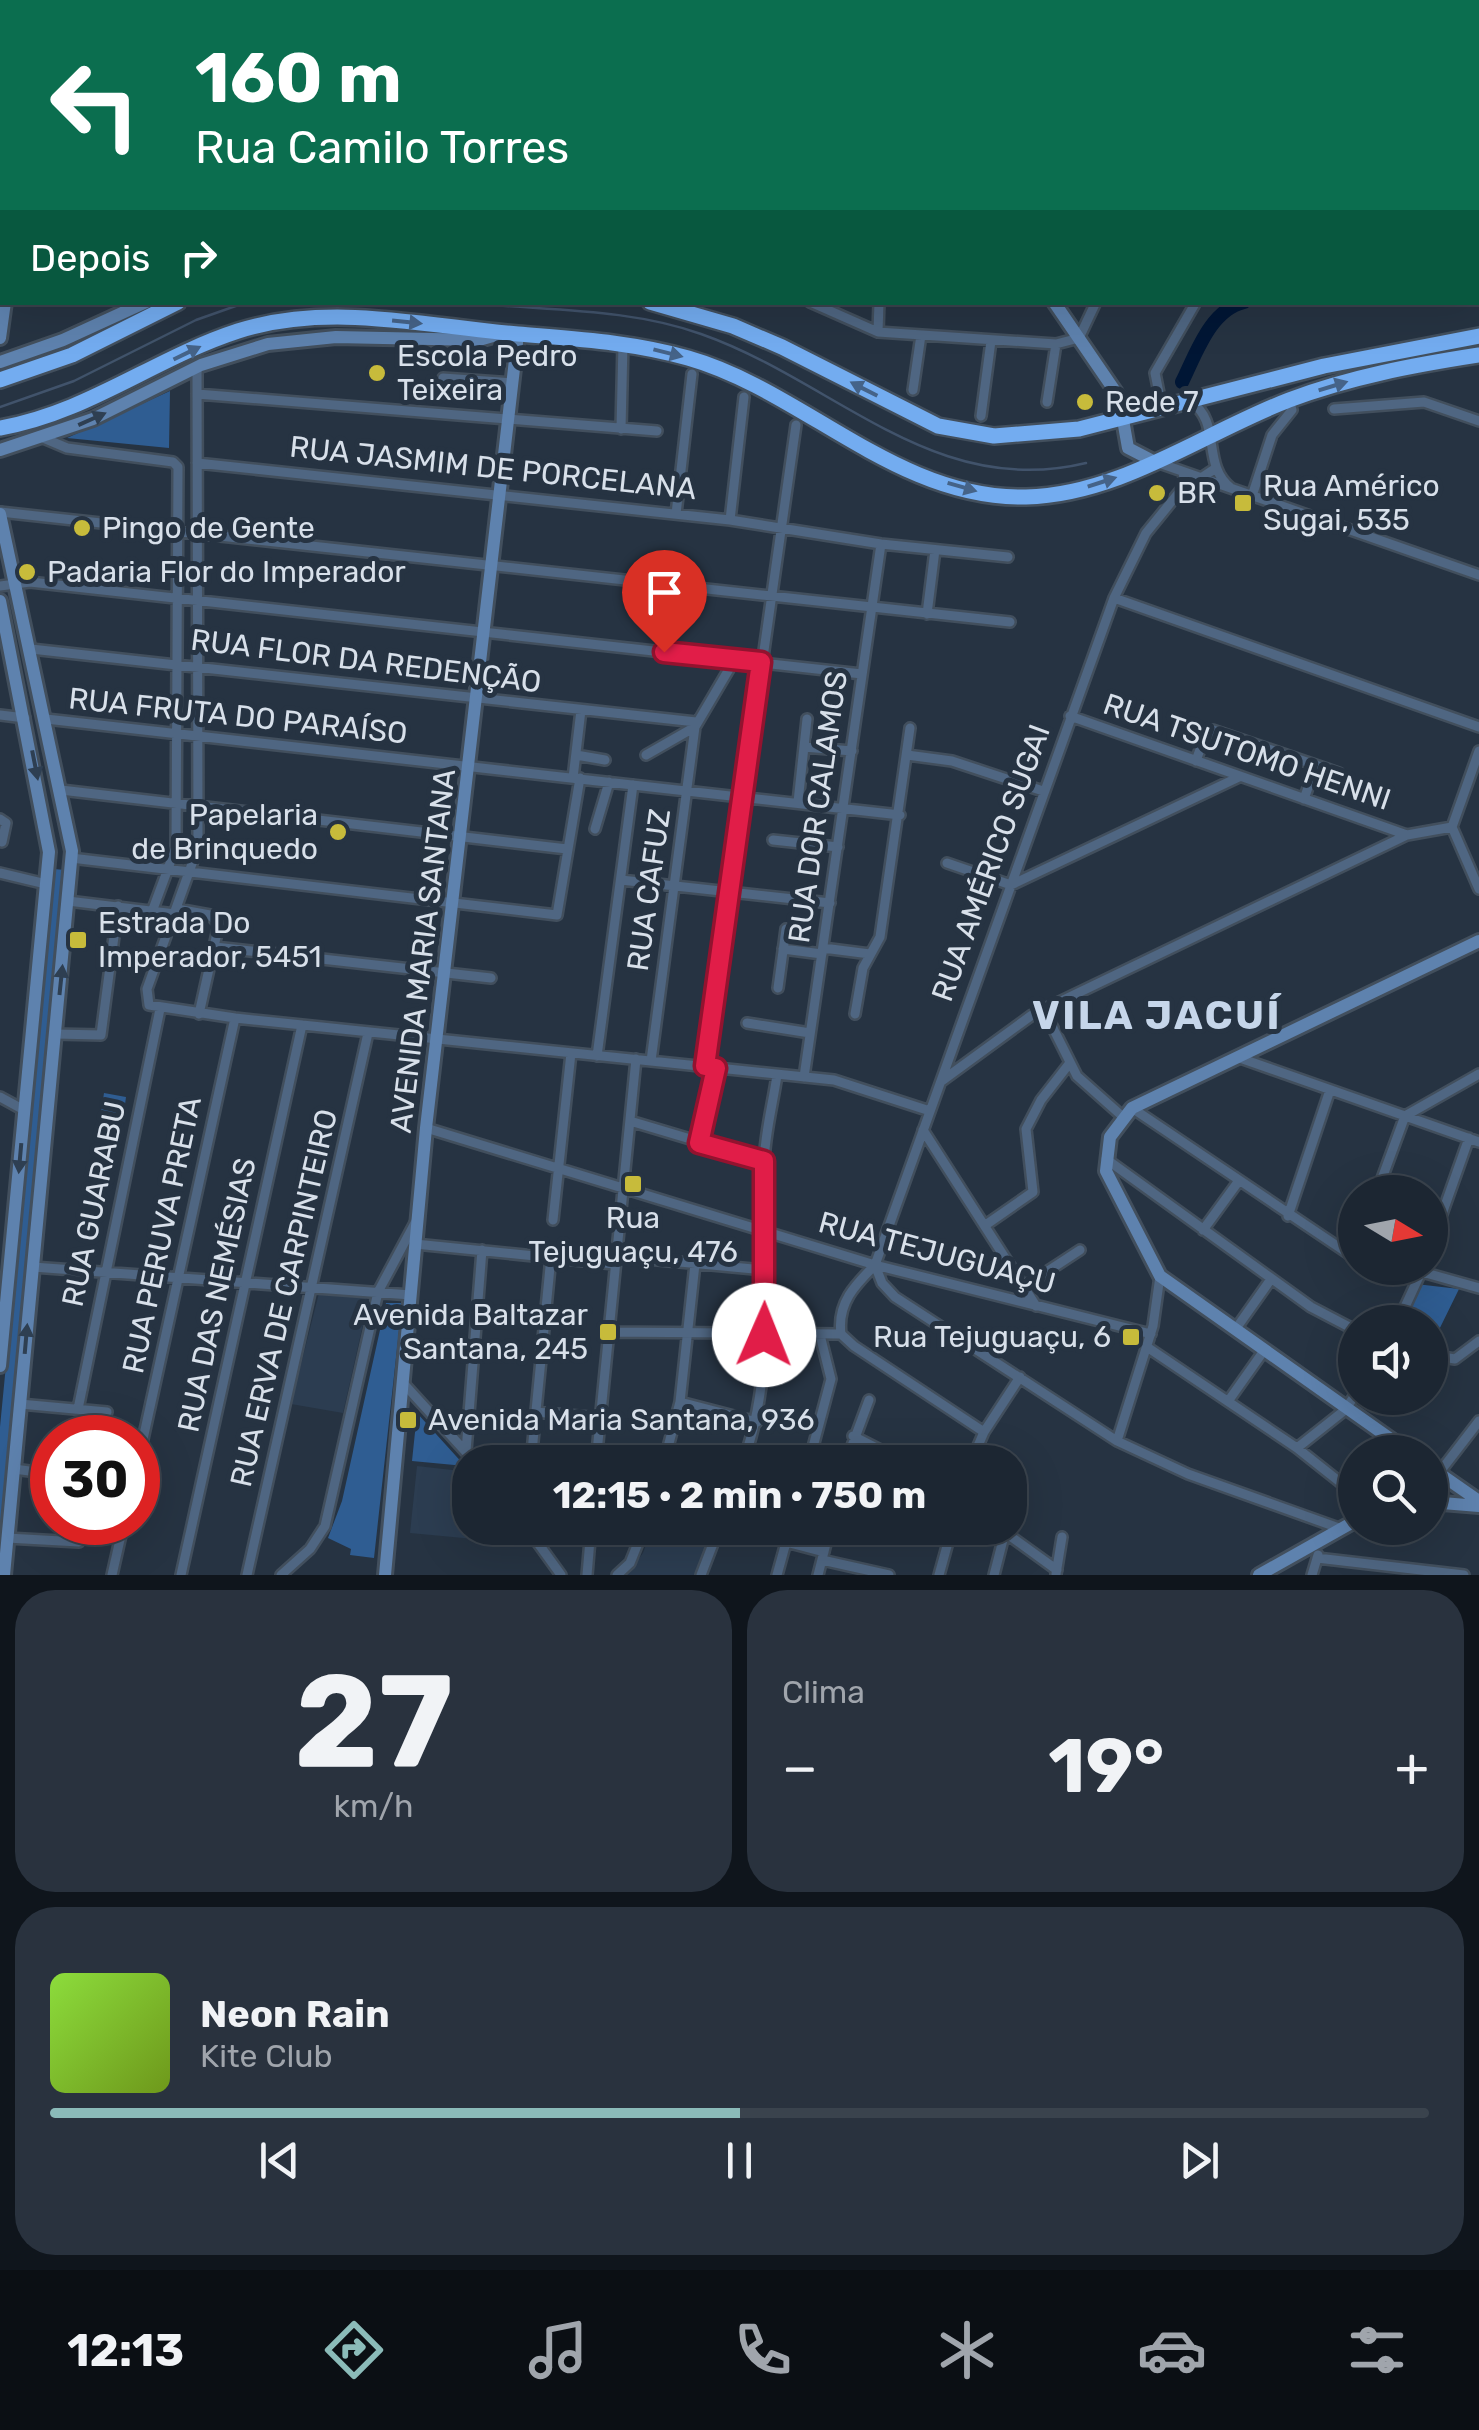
<!DOCTYPE html>
<html lang="pt">
<meta charset="utf-8">
<style>
:root{--surface:#1c2632;--page:#29323e;--text:#f1f3f6;--muted:#a0a5ac;--line:#3a434d;--accent:#8bbbb9}
body{margin:0;font-family:Rubik,sans-serif;background:var(--page);color:var(--text);height:100vh;display:flex;flex-direction:column;font-size:38px;white-space:nowrap}
*{box-sizing:border-box;margin:0}
p{font-size:32px;color:var(--muted)}
.icon{flex:none;width:55px;height:55px;fill:none;stroke:currentColor;stroke-width:2;stroke-linecap:round;stroke-linejoin:round}
.map{position:relative;height:1575px;overflow:hidden}
.panel{display:flex;flex-direction:column;gap:15px;padding:15px;background:#0f151c;flex:1}
.panel>*{flex:none}
.guide{position:absolute;left:0px;top:0px;width:1480px;height:305px;box-shadow:0 10px 40px #0002,0 0 0 2px var(--line);background:#0b6e4f;color:#fff;overflow:hidden}
.needle{width:65px;rotate:100deg}
.tools{position:absolute;left:1338px;top:1175px;display:grid;gap:20px}
.tools a{display:grid;place-items:center;width:110px;height:110px;border-radius:50%;background:var(--surface);box-shadow:0 10px 40px #0002,0 0 0 2px var(--line);font-size:50px}
.speed{position:absolute;left:30px;top:1415px;display:flex;gap:20px;font-size:50px;font-weight:700;text-align:center}
.speed>*{display:grid;place-content:center;width:130px;height:130px;border-radius:50%;background:var(--surface);box-shadow:0 10px 40px #0002,0 0 0 2px var(--line);line-height:1}
.speed .limit{border:15px solid #d22;background:#fff;color:#111}
.pin{position:absolute;display:grid;place-items:center;width:85px;height:85px;color:#fff;margin:-102px -42px;border-radius:50% 50% 50% 0;rotate:-45deg;box-shadow:0 0 10px #0007}
.pin .icon{rotate:45deg}
.me{position:absolute;width:110px;margin:-55px;rotate:1deg;stroke-linejoin:round;filter:drop-shadow(0 0 8px #0008)}
.turn{display:flex;align-items:center;gap:35px;height:210px;padding:0 30px;font-size:45px}
.turn .icon{width:130px;height:130px;stroke-width:2.5}
.turn b{display:block;font-size:70px;line-height:85px}
.then{display:flex;align-items:center;height:95px;padding:0 30px;background:#0003;gap:20px;font-size:38px}
.big{font-size:75px;font-weight:700;line-height:1.1}
.panel .widget{flex:1;display:flex;flex-direction:column;justify-content:center;gap:15px;min-width:0;padding:0 35px;border-radius:40px;background:var(--page)}
.panel .dial{align-items:center;gap:0}
.dial b{font-size:130px;line-height:1}
.song{display:flex;align-items:center;gap:30px}
.cover{width:120px;height:120px;border-radius:15px;background:linear-gradient(135deg,hsl(90 70% 55%),hsl(80 70% 35%))}
.played{height:10px;border-radius:5px;background:linear-gradient(90deg,var(--accent) 50%,var(--line) 50%)}
.keys{display:flex;justify-content:space-around;direction:ltr}
.heat{display:flex;justify-content:space-between;align-items:center;font-size:55px;direction:ltr}
.panel .tiles{flex:1;display:grid;gap:15px;grid-template-columns:1fr 1fr}
.widget:last-child{grid-column:span 2}
.trip{position:absolute;left:452px;top:1445px;width:575px;height:100px;border-radius:40px;background:var(--surface);box-shadow:0 10px 40px #0002,0 0 0 2px var(--line);font-weight:700;line-height:100px;text-align:center}
.tabs{display:flex;height:160px;justify-content:space-around;align-items:center;background:#0b0f14;color:var(--muted)}
.tabs .icon{width:70px;height:70px}
.tabs .current{color:var(--accent)}
.tabs b{font-size:45px;color:var(--text)}
.map>svg:first-child{display:block}
</style>
<div class="map">
<svg width="1479" height="1575" viewBox="0 0 1479 1575">
<rect width="100%" height="100%" fill="#263342"/>
<!-- built -->
<path fill="#2c3d51" d="M319,1293L365,1297L368,1302L343,1413L291,1404Z
M417,1466L470,1472L474,1539L410,1533Z
M652,1528H718L701,1575H627L643,1553Z"/>
<!-- green -->
<path fill="#2f5d92" d="M1479,0V281L1478,282V2H1289Z
M170,391L169,448L67,438Z
M54,869L65,870L0,1550V1427Z
M104,1093L126,1097L120,1142L97,1139Z
M1416,1284L1459,1289L1435,1338L1430,1337V1322H1406Z
M386,1303H402L374,1558L350,1555L351,1549L328,1538L342,1501Z
M417,1413L465,1466L412,1461Z"/>
<g fill="none" stroke-linecap="round" stroke-linejoin="round">
<!-- stream -->
<path stroke="#41536b" stroke-width="2.5" d="M1212,0L1213,2
M461,302C540,311 626,307 701,334C835,381 934,500 1086,463
M0,407L74,381L196,320L247,302"/>
<!-- river -->
<path stroke="#001635" stroke-width="14" d="M1478,288H1479
M1182,382C1196,354 1210,310 1244,302"/>
<!-- street casing -->
<g stroke="#424f5d" stroke-width="14">
<path id="street" d="M440,0V2
M615,0L617,2
M716,0L718,2
M922,0L923,2
M1066,0L1068,2
M1164,0V2
M1234,1L1252,0
M346,2V0
M404,2V0
M478,2L480,0
M578,2L581,0
M1140,2L1144,0
M0,52H2
M810,302L878,332L1056,344L1079,338L1096,302
M878,332L879,302
M197,367L198,847L147,989L149,1005L235,1018L834,1080L930,1111
M443,378L512,383
M913,390L921,335
M197,394L657,431
M1047,402L1056,344
M1191,402C1222,422 1201,465 1231,488
M1162,408L1155,373L1196,302
M1334,409L1424,402L1479,421
M981,416L991,341
M621,429L623,343
M41,437L67,448L173,462L178,467L176,847L153,909
M1156,462L1479,575
M197,463L730,520L881,544L1008,557
M1183,490L1216,468
M1252,496L1272,435L1292,410L1289,400
M0,512L1010,622
M676,514L692,374
M730,520L744,397
M0,586L30,582L862,674
M1114,598L1479,727
M927,614L935,550
M31,649L696,722
M0,715L25,718
M1070,716L1407,835
M46,719L900,815
M804,747L852,751
M1479,751L1452,827L1479,889
M576,755L605,760
M646,755L695,727L735,659
M907,755L952,761L1043,791
M1196,761L1205,735L1213,730L1339,773
M573,778L581,710
M61,790L567,849
M1304,799L1316,765
M798,802L807,719
M0,819L6,823L2,842
M595,829L609,782
M773,840L838,847
M71,858L557,915L580,778
M947,863L1011,885L1239,777
M0,873L46,884
M621,880L830,903
M68,901L175,914
M177,909L210,915L219,924L199,1014
M215,947L491,978
M823,948L870,954
M783,949L822,954
M778,988L786,929
M1044,1010L1077,1076L1122,1116
M855,1014L863,968L880,937L910,728
M747,1023L810,1033
M55,1034L101,1035L118,906
M597,1056L633,785
M1237,1057L1479,1142
M651,1061L695,727
M705,1066L796,425
M804,1077L881,544
M943,1080L1032,1015L1407,835L1452,827
M0,1097L24,1110
M1132,1108L1355,1258
M630,1121L764,1161
M426,1128L875,1265L1151,1334
M923,1130L1036,1306
M699,1143L716,1068
M1106,1159L1311,1307L1355,1330
M1377,1192L1405,1116L1479,1074
M1288,1216L1330,1090
M553,1220L571,1053
M987,1224L1033,1192L1026,1129L1041,1100L1069,1064
M1203,1230L1238,1182
M415,1244L614,1264
M1430,1248L1469,1138
M615,1256L765,1270
M875,1265L882,1283L895,1297L1117,1441L1188,1474L1339,1528
M33,1267L411,1295
M1380,1268L1422,1272L1479,1288
M1025,1286L1080,1250
M1398,1322L1422,1270
M1235,1330L1271,1279
M607,1332L841,1334
M1147,1347L1297,1448L1355,1494
M1430,1355L1455,1359L1479,1341
M404,1384L475,1462
M1229,1400L1263,1352
M680,1402L757,1422
M20,1404L107,1412
M78,1409L160,1009
M536,1412L600,1418
M984,1432L854,1346L841,1334C837,1303 855,1285 875,1265L1114,598L1146,533L1185,485L1183,472
M853,1436L904,1462
M1117,1441L1153,1326L1160,1276
M1297,1448L1345,1410L1355,1395
M466,1451L482,1250
M138,1462L235,1018
M531,1462L551,1257
M596,1462L636,1059
M664,1462L680,1402L695,1264
M743,1462C777,1370 763,1263 764,1166C764,1136 773,1104 777,1075
M809,1462L831,1379L820,1335
M846,1462L869,1400
M971,1462L984,1432L1020,1377
M14,1469L52,1474
M1439,1473L1479,1421
M527,1528L561,1575
M919,1528L950,1535
M999,1528L1057,1570
M7,1538L79,1542
M786,1542L824,1552
M1317,1558L1464,1575
M822,1560L889,1575
M1056,1574L1062,1537
M112,1575L124,1522
M181,1575L302,1025
M247,1575L368,1033
M281,1575L310,1549L325,1526L378,1292L416,1221
M587,1575L591,1528
M617,1575L630,1563L644,1528
M701,1575L719,1528
M777,1575L790,1528
M818,1575L830,1528
M939,1575L952,1528
M994,1575L1005,1532
M1312,1575L1318,1555"/>
</g>
<!-- secondary casing -->
<g stroke="#424f5d" stroke-width="18">
<path id="secondary" d="M846,0L848,2
M39,2V0
M58,2V0
M953,2L957,0
M0,161H2
M0,223L2,207
M0,255L2,256
M1054,302L1119,397L1128,448L1155,462
M0,338L5,302
M0,362L63,340L146,302
M0,450L93,419L201,365L268,344L336,337L479,340L500,334
M0,514L72,851L4,1575
M0,601L49,852L0,1366
M1409,1452L1160,1276L1106,1171L1110,1137L1132,1108L1479,941
M1430,1467L1479,1501
M1430,1502L1479,1506
M385,1575L426,1128L518,334
M1259,1575L1355,1521"/>
</g>
<!-- highway casing -->
<g stroke="#424f5d" stroke-width="20">
<path id="highway" d="M650,302L733,326L782,347L938,426L994,436L1079,429L1324,366L1479,336
M0,380L72,355L178,302
M0,428C87,413 155,358 238,331C329,302 426,326 518,334C576,339 632,342 688,358C804,391 897,500 1026,497C1120,495 1203,433 1289,400C1350,377 1414,365 1479,355"/>
</g>
<!-- street -->
<use href="#street" stroke="#4f6682" stroke-width="9"/>
<!-- secondary -->
<use href="#secondary" stroke="#5e82ae" stroke-width="12"/>
<!-- highway -->
<use href="#highway" stroke="#73acf0" stroke-width="15"/>
</g>
<!-- one-way arrows -->
<defs><path id="oneway-solid" d="M-6-.8H1V-3.2L6.5 0L1 3.2V.8H-6Z" transform="scale(2.5)"/></defs>
<g fill="#456388">
<use href="#oneway-solid" transform="translate(407 322) rotate(6)"/>
<use href="#oneway-solid" transform="translate(187 353) rotate(-26)"/>
<use href="#oneway-solid" transform="translate(668 353) rotate(14)"/>
<use href="#oneway-solid" transform="translate(1333 386) rotate(-17)"/>
<use href="#oneway-solid" transform="translate(864 389) rotate(-153)"/>
<use href="#oneway-solid" transform="translate(1102 482) rotate(-18)"/>
<use href="#oneway-solid" transform="translate(962 487) rotate(16)"/>
</g>
<g fill="#2e3f52">
<use href="#oneway-solid" transform="translate(92 419) rotate(-24)"/>
<use href="#oneway-solid" transform="translate(35 765) rotate(79)"/>
<use href="#oneway-solid" transform="translate(61 980) rotate(-84)"/>
<use href="#oneway-solid" transform="translate(20 1158) rotate(95)"/>
<use href="#oneway-solid" transform="translate(26 1339) rotate(-85)"/>
</g>
<g fill="none" stroke-linecap="round" stroke-linejoin="round">
<!-- route casing -->
<g stroke="#92132f" stroke-width="25">
<path id="route" d="M664,652L761,662L705,1066L716,1068L699,1143L764,1161V1335"/>
</g>
<!-- route -->
<use href="#route" stroke="#e11d48" stroke-width="18"/>
</g>
<!-- markers -->
<g fill="#c7bb3b" stroke="#263342" stroke-width="4">
<circle cx="377" cy="373" r="10"/>
<circle cx="1085" cy="402" r="10"/>
<circle cx="1157" cy="493" r="10"/>
<rect x="1233" y="493" width="20" height="20" rx="5"/>
<circle cx="82" cy="528" r="10"/>
<circle cx="27" cy="572" r="10"/>
<circle cx="338" cy="832" r="10"/>
<rect x="68" y="930" width="20" height="20" rx="5"/>
<rect x="623" y="1174" width="20" height="20" rx="5"/>
<rect x="598" y="1322" width="20" height="20" rx="5"/>
<rect x="1121" y="1327" width="20" height="20" rx="5"/>
<rect x="398" y="1410" width="20" height="20" rx="5"/>
</g>
<g text-anchor="middle" dominant-baseline="central" stroke-width="10" stroke-linejoin="round" paint-order="stroke">
<!-- poi labels -->
<g font-size="30" fill="#d8e0ea" stroke="#263342" text-anchor="start">
<text x="397" y="356">Escola Pedro<tspan x="397" dy="34">Teixeira</tspan></text>
<text x="1105" y="402">Rede 7</text>
<text x="1263" y="486">Rua Américo<tspan x="1263" dy="34">Sugai, 535</tspan></text>
<text x="1177" y="493">BR</text>
<text x="102" y="528">Pingo de Gente</text>
<text x="47" y="572">Padaria Flor do Imperador</text>
<text x="318" y="815" text-anchor="end">Papelaria<tspan x="318" dy="34">de Brinquedo</tspan></text>
<text x="98" y="923">Estrada Do<tspan x="98" dy="34">Imperador, 5451</tspan></text>
<text x="633" y="1218" text-anchor="middle">Rua<tspan x="633" dy="34">Tejuguaçu, 476</tspan></text>
<text x="588" y="1315" text-anchor="end">Avenida Baltazar<tspan x="588" dy="34">Santana, 245</tspan></text>
<text x="1111" y="1337" text-anchor="end">Rua Tejuguaçu, 6</text>
<text x="428" y="1420">Avenida Maria Santana, 936</text>
</g>
<!-- street labels -->
<g font-size="30" fill="#d8e0ea" stroke="#263342">
<text transform="translate(493 468) rotate(6)">RUA JASMIM DE PORCELANA</text>
<text transform="translate(366 661) rotate(7)">RUA FLOR DA REDENÇÃO</text>
<text transform="translate(238 716) rotate(6)">RUA FRUTA DO PARAÍSO</text>
<text transform="translate(1247 752) rotate(19)">RUA TSUTOMO HENNI</text>
<text transform="translate(818 807) rotate(-82)">RUA DOR CALAMOS</text>
<text transform="translate(991 863) rotate(-70)">RUA AMÉRICO SUGAI</text>
<text transform="translate(649 890) rotate(-82)">RUA CAFUZ</text>
<text transform="translate(423 951) rotate(-83)">AVENIDA MARIA SANTANA</text>
<text transform="translate(94 1204) rotate(-78)">RUA GUARABU</text>
<text transform="translate(162 1235) rotate(-78)">RUA PERUVA PRETA</text>
<text transform="translate(937 1253) rotate(15)">RUA TEJUGUAÇU</text>
<text transform="translate(217 1295) rotate(-78)">RUA DAS NEMÉSIAS</text>
<text transform="translate(284 1298) rotate(-77)">RUA ERVA DE CARPINTEIRO</text>
</g>
<!-- district labels -->
<g font-size="40" font-weight="bold" letter-spacing="2.5" fill="#c6d6ea" stroke="#263342">
<text x="1157" y="1015">VILA JACUÍ</text>
</g>
</g>
</svg>
<div class="tools">
<a><svg class="needle" viewBox="-14 -14 28 28"><path d="M0-13l5 13h-10z" fill="#e53935"/><path d="M0 13l5-13h-10z" fill="#a0a5ac"/></svg></a>
<a><svg class="icon" aria-label="sound" viewBox="0 0 24 24"><path d="M4 9h4l5-4v14l-5-4H4zM17 9q2 3 0 6"/></svg></a>
<a><svg class="icon" aria-label="search" viewBox="0 0 24 24"><circle cx="10" cy="10" r="6"/><path d="M15 15l6 6"/></svg></a>
</div>
<div class="speed"><div class="limit">30</div></div>
<div class="pin" style="left:664px;top:652px;background:#d93025"><svg class="icon" aria-label="arrive" viewBox="0 0 24 24"><path d="M6 21V4h12l-3 4 3 4H6"/></svg></div>
<svg class="me" style="left:764px;top:1335px" viewBox="-20 -20 40 40"><circle r="19" fill="#fff"/><path d="M0-13L10 11 0 6-10 11z" fill="#e11d48"/></svg>
<div class="trip">12:15 · 2 min · 750 m</div>
<div class="guide">
<div class="turn"><svg class="icon" aria-label="left" viewBox="0 0 24 24"><path d="M17 20v-9H6M10 6l-5 5 5 5"/></svg><div><b>160 m</b>Rua Camilo Torres</div></div>
<div class="then">Depois<svg class="icon" aria-label="right" viewBox="0 0 24 24"><path d="M7 20v-9h11M14 6l5 5-5 5"/></svg></div>
</div>
</div>
<section class="panel">
<div class="tiles">
<div class="widget dial"><b>27</b><p>km/h</p></div>
<div class="widget"><p>Clima</p>
<div class="heat"><a>−</a><b class="big">19°</b><a>+</a></div>
</div>
<div class="widget">
<div class="song"><i class="cover"></i><div><b>Neon Rain</b><p>Kite Club</p></div></div>
<div class="played"></div>
<div class="keys"><svg class="icon" aria-label="previous" viewBox="0 0 24 24"><path d="M18 5L8 12l10 7zM5 5v14"/></svg><svg class="icon" aria-label="pause" viewBox="0 0 24 24"><path d="M8 5v14M16 5v14"/></svg><svg class="icon" aria-label="next" viewBox="0 0 24 24"><path d="M6 5l10 7-10 7zM19 5v14"/></svg></div>
</div>
</div>
</section>
<nav class="tabs">
<b>12:13</b>
<svg class="icon current" aria-label="directions" viewBox="0 0 24 24"><path d="M12 3l9 9-9 9-9-9zM9 14v-3h6M13 9l2 2-2 2"/></svg>
<svg class="icon" aria-label="music" viewBox="0 0 24 24"><path d="M9 18V5l10-2v13"/><circle cx="6" cy="18" r="3"/><circle cx="16" cy="16" r="3"/></svg>
<svg class="icon" aria-label="phone" viewBox="0 0 24 24"><path d="M5 4h4l2 5-3 2q2 4 5 5l2-3 5 2v4C11 20 4 13 5 4z"/></svg>
<svg class="icon" aria-label="climate" viewBox="0 0 24 24"><path d="M12 3v18M4 7l16 10M4 17L20 7"/></svg>
<svg class="icon" aria-label="car" viewBox="0 0 24 24"><path d="M5 17H2v-5l4-1 3-4h7l3 4 3 1v5h-3M9 17h6M6 11h13"/><circle cx="7" cy="17" r="2"/><circle cx="17" cy="17" r="2"/></svg>
<svg class="icon" aria-label="filters" viewBox="0 0 24 24"><path d="M4 7h16M4 17h16"/><circle cx="9" cy="7" r="2"/><circle cx="15" cy="17" r="2"/></svg>
</nav>
